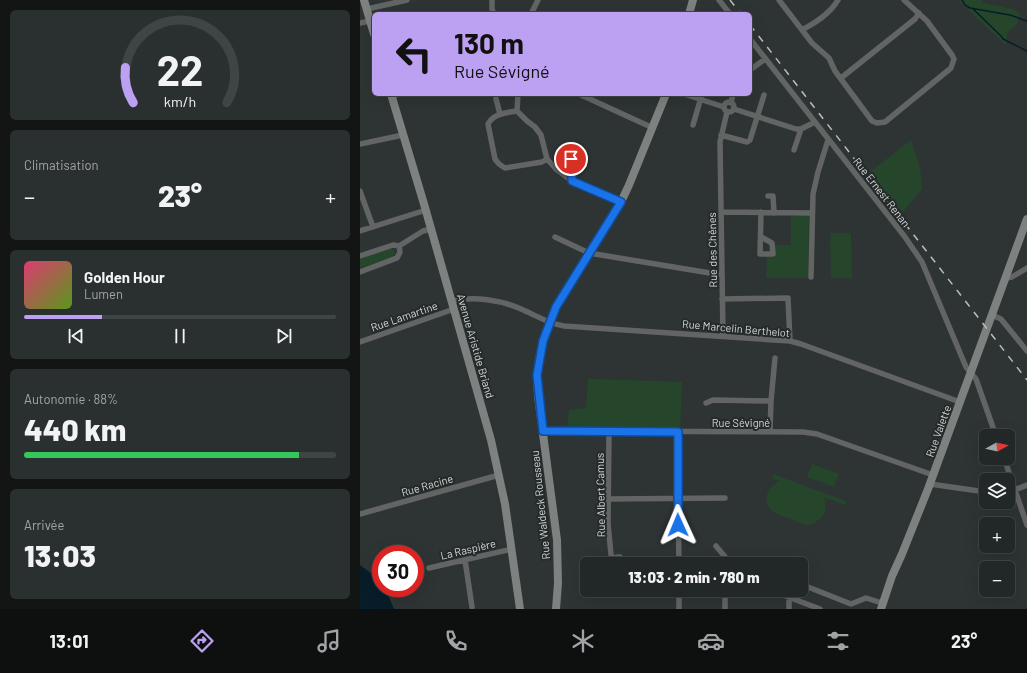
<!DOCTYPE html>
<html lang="fr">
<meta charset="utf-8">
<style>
:root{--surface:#222727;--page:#2a2f2f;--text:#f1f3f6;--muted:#a2a5a7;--line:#3f4444;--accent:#bca0f2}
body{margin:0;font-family:Barlow,sans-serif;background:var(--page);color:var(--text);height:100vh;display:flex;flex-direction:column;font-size:15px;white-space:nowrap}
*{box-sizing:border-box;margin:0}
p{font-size:13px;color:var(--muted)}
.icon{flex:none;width:22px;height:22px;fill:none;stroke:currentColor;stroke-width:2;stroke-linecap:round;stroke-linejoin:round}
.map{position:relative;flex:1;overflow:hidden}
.sheet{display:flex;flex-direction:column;gap:10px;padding:10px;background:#131515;width:360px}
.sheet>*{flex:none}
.top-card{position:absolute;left:12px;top:12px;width:380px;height:84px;border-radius:6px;box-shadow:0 4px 16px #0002,0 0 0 1px var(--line);background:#bca0f2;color:#111;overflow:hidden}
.needle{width:26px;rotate:82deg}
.buttons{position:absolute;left:619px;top:429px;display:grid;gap:8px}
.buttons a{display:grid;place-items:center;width:36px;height:36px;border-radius:6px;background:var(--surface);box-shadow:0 4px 16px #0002,0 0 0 1px var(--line);font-size:20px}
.speed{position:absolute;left:12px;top:545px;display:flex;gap:8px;font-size:20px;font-weight:700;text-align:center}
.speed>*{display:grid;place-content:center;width:52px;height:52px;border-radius:50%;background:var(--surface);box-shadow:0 4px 16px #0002,0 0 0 1px var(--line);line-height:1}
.speed .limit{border:6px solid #d22;background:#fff;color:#111}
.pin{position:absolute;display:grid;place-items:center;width:34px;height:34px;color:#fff;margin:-17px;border:2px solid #fff;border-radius:50%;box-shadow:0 1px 4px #0007}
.me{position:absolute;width:44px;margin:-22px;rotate:359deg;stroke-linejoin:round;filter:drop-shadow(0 0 3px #0008)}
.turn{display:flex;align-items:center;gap:14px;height:84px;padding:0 16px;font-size:18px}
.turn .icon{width:52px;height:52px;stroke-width:2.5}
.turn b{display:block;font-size:28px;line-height:34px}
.big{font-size:30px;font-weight:800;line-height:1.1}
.sheet .tile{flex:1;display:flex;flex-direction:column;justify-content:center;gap:6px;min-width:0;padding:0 14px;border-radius:6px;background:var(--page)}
.sheet .dial{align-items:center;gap:0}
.dial svg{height:104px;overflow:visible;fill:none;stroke:var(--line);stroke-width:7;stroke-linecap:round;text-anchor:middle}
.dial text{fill:var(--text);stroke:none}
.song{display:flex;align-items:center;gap:12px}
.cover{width:48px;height:48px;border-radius:6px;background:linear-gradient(135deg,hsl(340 70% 55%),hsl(90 70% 35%))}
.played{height:4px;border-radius:2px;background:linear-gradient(90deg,var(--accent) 25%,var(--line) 25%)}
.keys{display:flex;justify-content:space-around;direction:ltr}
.heat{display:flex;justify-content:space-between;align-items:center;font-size:22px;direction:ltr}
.charge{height:6px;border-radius:3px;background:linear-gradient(90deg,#34c759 88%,var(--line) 0)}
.trip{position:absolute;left:220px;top:557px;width:228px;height:40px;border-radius:6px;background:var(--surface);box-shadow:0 4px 16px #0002,0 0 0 1px var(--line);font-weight:800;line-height:40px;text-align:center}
.tab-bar{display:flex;height:64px;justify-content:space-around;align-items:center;background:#0e1010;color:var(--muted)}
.tab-bar .icon{width:28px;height:28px}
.tab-bar .on{color:var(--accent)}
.tab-bar b{font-size:18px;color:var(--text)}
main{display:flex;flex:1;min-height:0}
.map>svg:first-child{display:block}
</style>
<main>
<section class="sheet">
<div class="tile dial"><svg viewBox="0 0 100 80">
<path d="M14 69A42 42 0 1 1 86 69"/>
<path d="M14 69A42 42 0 0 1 8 42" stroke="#bca0f2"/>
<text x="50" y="56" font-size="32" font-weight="700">22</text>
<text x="50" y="72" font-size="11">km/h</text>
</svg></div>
<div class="tile"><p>Climatisation</p>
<div class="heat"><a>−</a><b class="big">23°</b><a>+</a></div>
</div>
<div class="tile">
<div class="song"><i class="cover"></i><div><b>Golden Hour</b><p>Lumen</p></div></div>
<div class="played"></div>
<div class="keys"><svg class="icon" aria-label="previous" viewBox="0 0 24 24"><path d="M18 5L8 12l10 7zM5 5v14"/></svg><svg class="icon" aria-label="pause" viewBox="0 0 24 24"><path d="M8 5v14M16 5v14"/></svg><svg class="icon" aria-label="next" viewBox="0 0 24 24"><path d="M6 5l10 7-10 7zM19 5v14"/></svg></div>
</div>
<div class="tile"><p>Autonomie · 88%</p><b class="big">440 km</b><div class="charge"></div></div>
<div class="tile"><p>Arrivée</p><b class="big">13:03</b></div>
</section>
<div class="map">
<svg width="667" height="609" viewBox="0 0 667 609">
<rect width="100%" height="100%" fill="#2e3434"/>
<!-- green -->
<path fill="#26462c" d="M598,0H622L623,3L653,9L660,14L657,24L647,33L646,45Z
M551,140L560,168L562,189L542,213L510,172Z
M449,215L448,278H406L407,257H415V245H431V216Z
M470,233H491L492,278H471Z
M31,248L35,251L34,257L0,268V259Z
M228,379L322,382L320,429L207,428L209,410L226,408Z
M452,464L479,474L474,487L447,477Z
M413,474L486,501L485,505L464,497C466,507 467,515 457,521C454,523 450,526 446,525C441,524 436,521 432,519C426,517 419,516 414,512C400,503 407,487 420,481L412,478Z"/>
<!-- water -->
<path fill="#071d29" d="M0,565L21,581V588H25L34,609H0Z"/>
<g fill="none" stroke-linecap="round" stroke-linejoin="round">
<!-- stream -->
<path stroke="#071d29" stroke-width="1.5" d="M602,0L605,5L610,8L650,15L667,21
M612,8L642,37L643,39L667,51"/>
<!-- street -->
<path stroke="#626564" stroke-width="5.5" d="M359,0L370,14
M419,0L452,43L469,58L475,71L512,121L517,123L525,122L591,68L594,59L592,55L567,21L544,0
M132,1V9L134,14
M7,9L47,0
M171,14L178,0
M0,23L10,21
M442,30C455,23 470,14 478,0
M390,39L545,237L562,262L606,367L616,379L636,436
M390,70L405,59
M481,78L555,19L559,13
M158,94L157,111L167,121L175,127L181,135L187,159L196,169L212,181L261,202
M219,94L293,128
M324,94L364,107
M32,96L39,94
M136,99L140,114
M364 107a5 5 0 1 1 10 0a5 5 0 1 1-10 0Z
M371,103L373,94
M374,109L436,129H441L455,122
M157,111C146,113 134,113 128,124L135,159L139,164L145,168L182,162L187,159
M333,125L342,94
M361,135L387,142L390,140L404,95
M0,144L43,135
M434,150L441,129
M212,181L211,152L212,147
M0,191L13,227
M408,196H413L414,213
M361,212L452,213
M0,231L66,210
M195,237L229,253L362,275
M401,237L412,243L413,254H400L401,212
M0,256L33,245L39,246
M0,272L37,258L40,252L39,246L63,231L71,229
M451,277L453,194L458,172L468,140
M646,278L652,277L667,268
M362,299L428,298L430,341
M92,301C114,296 141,300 161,309C175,315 189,324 204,326L430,341L441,344L600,402
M632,315L641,319L667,351
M363,336L360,142L367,112
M0,342L94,309
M411,401L415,358
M346,403L353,400L411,401L410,431
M183,431L443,432L457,434L573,475
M249,432L248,524L252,564
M317,432L319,564
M644,458L667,525
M570,484L626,492
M655,490L667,485
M648,496L657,497
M248,499L365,498
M0,514L139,475
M356,546L366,558V564
M251,558L260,557L264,564
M105,560L112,607
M69,568L152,549
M448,587L491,604L506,598L522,603
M319,590V609
M410,590L460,609
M365,609V590
M429,609V597"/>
<!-- secondary -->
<path stroke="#7d817f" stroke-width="8" d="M4,0L14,34
M329,14L333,0
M31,94L64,204L131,440L145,504L160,609
M196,609L198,583L197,540L178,396L177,375L179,359L183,341L196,307L261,202L269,185L306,94
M521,609L532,576L542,554L568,489L667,219"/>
<!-- rail -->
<path stroke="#babebd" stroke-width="1.5" stroke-dasharray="7 7" stroke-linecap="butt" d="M370,0L381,14
M390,25L667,380"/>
</g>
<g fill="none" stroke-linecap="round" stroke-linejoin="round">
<!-- route casing -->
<g stroke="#114b97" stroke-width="10">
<path id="route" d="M211,159L212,181L261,202L196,307L183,341L177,375L183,431L318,432V525"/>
</g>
<!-- route -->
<use href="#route" stroke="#1a73e8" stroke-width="7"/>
</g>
<g text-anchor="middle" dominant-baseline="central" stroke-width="4" stroke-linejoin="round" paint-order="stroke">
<!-- street labels -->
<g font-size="11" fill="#d4d8d7" stroke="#252a2a">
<text transform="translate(522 192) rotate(52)">Rue Ernest Renan</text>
<text transform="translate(352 250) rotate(-91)">Rue des Chênes</text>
<text transform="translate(44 316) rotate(-19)">Rue Lamartine</text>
<text transform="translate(376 328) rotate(5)">Rue Marcelin Berthelot</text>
<text transform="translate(116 346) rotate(74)">Avenue Aristide Briand</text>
<text x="381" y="422">Rue Sévigné</text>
<text transform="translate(578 431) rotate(-70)">Rue Valette</text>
<text transform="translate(67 485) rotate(-16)">Rue Racine</text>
<text transform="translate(240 495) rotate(-91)">Rue Albert Camus</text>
<text transform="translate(180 505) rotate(-96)">Rue Waldeck Rousseau</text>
<text transform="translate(108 549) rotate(-13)">La Raspière</text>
</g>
</g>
</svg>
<div class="buttons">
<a><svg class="needle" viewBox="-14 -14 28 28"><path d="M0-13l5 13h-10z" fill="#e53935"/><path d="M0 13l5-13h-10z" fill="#a2a5a7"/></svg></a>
<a><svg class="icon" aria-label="layers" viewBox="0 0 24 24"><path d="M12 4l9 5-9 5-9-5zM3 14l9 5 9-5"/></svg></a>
<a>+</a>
<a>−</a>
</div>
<div class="speed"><div class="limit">30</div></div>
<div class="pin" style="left:211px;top:159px;background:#d93025"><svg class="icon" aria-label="arrive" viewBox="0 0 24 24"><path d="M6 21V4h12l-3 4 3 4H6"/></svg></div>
<svg class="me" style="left:318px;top:525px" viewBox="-20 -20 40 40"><path d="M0-17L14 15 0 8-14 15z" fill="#1a73e8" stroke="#fff" stroke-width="4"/></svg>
<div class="trip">13:03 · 2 min · 780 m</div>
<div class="top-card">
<div class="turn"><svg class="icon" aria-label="left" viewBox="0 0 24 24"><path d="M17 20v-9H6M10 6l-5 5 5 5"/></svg><div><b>130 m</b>Rue Sévigné</div></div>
</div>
</div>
</main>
<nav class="tab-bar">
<b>13:01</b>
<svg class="icon on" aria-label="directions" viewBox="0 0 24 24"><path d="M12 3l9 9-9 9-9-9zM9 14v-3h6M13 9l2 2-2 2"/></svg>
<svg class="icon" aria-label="music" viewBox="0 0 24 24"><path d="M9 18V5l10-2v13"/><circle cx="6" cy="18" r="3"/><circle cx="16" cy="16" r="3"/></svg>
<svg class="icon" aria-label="phone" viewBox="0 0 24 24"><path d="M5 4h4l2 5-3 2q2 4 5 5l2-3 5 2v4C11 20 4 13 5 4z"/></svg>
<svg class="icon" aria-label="climate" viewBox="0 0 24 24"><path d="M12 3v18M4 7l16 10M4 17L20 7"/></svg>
<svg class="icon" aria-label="car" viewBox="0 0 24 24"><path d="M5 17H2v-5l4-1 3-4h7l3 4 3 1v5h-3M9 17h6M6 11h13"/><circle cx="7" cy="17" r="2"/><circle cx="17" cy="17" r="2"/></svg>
<svg class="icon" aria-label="filters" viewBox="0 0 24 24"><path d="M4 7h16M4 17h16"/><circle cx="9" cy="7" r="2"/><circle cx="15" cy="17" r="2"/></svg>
<b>23°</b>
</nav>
